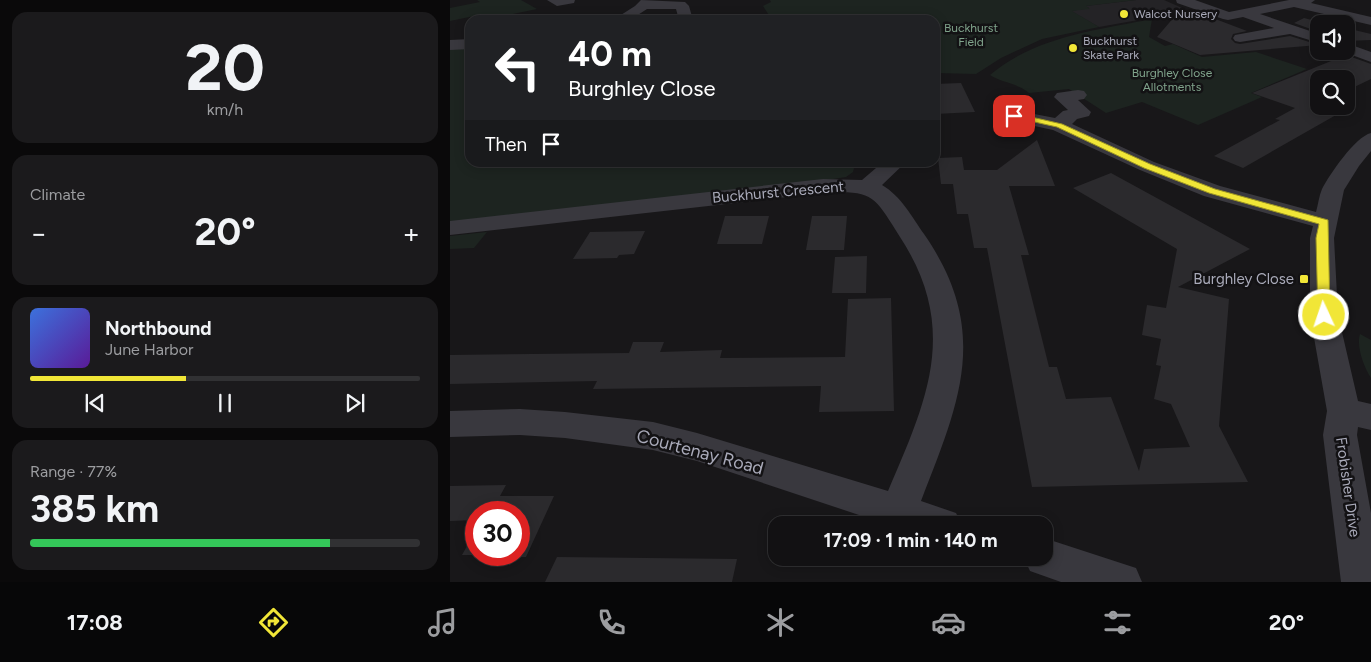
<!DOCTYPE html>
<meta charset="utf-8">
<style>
:root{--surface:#121113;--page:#1b1a1c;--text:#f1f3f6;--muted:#9c9da0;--line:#313133;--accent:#f1e637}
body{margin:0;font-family:Figtree,sans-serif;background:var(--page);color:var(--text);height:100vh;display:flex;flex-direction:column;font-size:19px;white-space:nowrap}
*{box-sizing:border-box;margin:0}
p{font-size:16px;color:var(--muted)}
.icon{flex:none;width:28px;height:28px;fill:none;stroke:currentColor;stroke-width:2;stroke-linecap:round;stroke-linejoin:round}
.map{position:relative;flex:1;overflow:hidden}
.details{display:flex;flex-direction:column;gap:12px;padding:12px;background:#0a090a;width:450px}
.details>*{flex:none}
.banner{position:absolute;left:15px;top:15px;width:475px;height:152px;border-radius:15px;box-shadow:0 2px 12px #0003,0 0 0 1px var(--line);background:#202124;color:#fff;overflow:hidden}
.tools{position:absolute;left:860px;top:15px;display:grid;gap:10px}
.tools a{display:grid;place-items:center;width:45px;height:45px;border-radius:10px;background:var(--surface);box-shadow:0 2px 12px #0003,0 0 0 1px var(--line);font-size:25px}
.speed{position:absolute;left:15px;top:501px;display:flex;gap:10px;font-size:25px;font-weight:700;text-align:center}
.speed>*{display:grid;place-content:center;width:65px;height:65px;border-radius:50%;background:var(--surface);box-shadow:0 2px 12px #0003,0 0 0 1px var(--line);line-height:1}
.speed .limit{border:8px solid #d22;background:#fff;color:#111}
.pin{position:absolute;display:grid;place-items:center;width:42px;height:42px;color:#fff;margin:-21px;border-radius:10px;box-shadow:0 2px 8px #0006}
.me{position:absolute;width:55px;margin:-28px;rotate:357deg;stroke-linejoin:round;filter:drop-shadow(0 0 4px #0008)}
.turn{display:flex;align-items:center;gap:18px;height:105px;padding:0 20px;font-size:22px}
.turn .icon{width:65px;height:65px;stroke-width:2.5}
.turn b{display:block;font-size:35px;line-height:42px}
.then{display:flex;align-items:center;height:48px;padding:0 20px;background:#0003;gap:10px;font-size:19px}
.big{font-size:38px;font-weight:700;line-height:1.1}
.details .tile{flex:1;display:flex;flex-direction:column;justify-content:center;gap:8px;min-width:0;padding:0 18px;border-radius:15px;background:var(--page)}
.details .dial{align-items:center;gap:0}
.dial b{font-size:65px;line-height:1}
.song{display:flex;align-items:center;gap:15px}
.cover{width:60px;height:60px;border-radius:8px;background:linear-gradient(135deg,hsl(220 70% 55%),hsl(270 70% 35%))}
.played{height:5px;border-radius:2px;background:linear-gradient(90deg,var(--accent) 40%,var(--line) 40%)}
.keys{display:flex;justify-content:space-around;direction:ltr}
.heat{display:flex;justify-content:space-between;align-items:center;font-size:28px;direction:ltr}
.charge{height:8px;border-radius:4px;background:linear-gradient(90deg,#34c759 77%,var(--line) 0)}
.trip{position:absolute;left:318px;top:516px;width:285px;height:50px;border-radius:15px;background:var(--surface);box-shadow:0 2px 12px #0003,0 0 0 1px var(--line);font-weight:700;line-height:50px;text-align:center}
.tab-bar{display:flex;height:80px;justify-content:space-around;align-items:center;background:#070708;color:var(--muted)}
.tab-bar .icon{width:35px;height:35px}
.tab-bar .current{color:var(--accent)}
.tab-bar b{font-size:22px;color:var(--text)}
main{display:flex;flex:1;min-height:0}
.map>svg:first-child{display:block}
</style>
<main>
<section class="details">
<div class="tile dial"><b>20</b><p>km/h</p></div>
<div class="tile"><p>Climate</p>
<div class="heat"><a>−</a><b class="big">20°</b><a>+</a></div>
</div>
<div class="tile">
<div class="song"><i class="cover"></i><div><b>Northbound</b><p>June Harbor</p></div></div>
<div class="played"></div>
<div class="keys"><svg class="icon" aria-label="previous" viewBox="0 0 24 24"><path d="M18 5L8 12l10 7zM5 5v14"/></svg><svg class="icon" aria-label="pause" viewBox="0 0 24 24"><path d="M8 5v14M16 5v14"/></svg><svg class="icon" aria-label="next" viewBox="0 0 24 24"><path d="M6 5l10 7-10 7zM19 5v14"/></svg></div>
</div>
<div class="tile"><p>Range · 77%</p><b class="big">385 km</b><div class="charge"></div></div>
</section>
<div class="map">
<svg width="921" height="582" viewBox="0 0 921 582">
<rect width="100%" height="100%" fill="#181719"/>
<!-- built -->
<path fill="#242326" d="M686,0H714L739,11L649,27L621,11L639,8L635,6Z"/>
<!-- green -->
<path fill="#1d2420" d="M27,0H71L87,9L38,19L29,15L0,21V8L30,2Z
M320,0H686L636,6L640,9L622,11L649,27L592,39L551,58L526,74L485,73V20H322L313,6L321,2Z
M702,19L699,37L715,46L723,44L752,57L806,52L857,69L801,93L812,97L748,125L692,102L656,113L619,89L579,93C565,82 552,83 540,75C584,37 647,30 702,19Z
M20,45V162H399L404,168L403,172L396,177L364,182L0,224V47Z
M37,232L24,248L0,249V236Z
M910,334L921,340V378C914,368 906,346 910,334Z"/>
<!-- building -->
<path fill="#2b2a2d" d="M731,9L751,18L760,17L797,31L783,34L781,39L785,43L790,44L840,36L869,45L750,55L707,37Z
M854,18L877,24H869V32L844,23Z
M896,28L921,34V40L896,41Z
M896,55L921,64V79L896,91V79H869V104L866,105L889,112L884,115H886L793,168L764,156L830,120L825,119L845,108L802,93Z
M511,83L525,112L485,114V84Z
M587,140L605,186H559L579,255H571L599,367H607L616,399L661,397L689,471L694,449L740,447L721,404L704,399L711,366L706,365L711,339L692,335L697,305L716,308L727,249L623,188L661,173L800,249L728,287L779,299L769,426L798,482L582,487L537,248H524L518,214H507L503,184H491L488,158L512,157L514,170H547Z
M275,216H319L312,244H267Z
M362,216H397L394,250H356Z
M195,231L184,254L169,255L167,258L123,259L140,232Z
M417,256L416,293H382L385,257Z
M441,298L444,411L369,412L371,386L143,389L147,381L0,384V355L179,353L183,342H214L210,352L272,350L270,358L395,357L398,299Z
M56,485L50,496H104L76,557H31L32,555H69V512H26V520L0,521V486Z
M26,530V555H12Z
M107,557L198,558L287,559L282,582H95Z"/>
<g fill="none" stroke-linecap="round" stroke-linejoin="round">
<!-- minor -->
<path fill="#39383e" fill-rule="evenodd" d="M97,0H125L124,3L107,6Z
M191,0L235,2L239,6L243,20H229L226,9H197L180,20H163L185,6Z
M726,0H745L779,12L839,0H865L861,3L921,17V25L844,7L810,14L869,34V43L840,34L790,42L785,41L783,38L785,35L824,28L793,17L778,20L773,19L727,3Z
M20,39V49L0,50V40Z
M896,43L921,52V62L891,51H896Z
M628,90L634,91L637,95L634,99L628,100L641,112L639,116L627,119L622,124L704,162L770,186L866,212C868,205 869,196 872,189C880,174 905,137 921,133V151L909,166L894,190L884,238L888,315L908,401L921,404V430L908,427L907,435L921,513V582H891L873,435L877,411L860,315V238L863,226L754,196L690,170L603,130L557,120L555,116L557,112L564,110L605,118L613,111L618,110L604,97L607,93Z
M433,162H456L432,185C451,196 462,217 474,234C541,331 510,401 471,501L506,513L512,525H439L247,461L203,450L115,438L70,435L0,437V411L70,409L115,412L203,422L247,433L438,491C477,400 510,329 450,237C424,196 424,190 373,193L0,235V221L373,179L412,180Z
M594,538L686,568L692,582H611L580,571L574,558H594Z"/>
</g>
<!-- route -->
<path fill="#f1e637" stroke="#9d9624" d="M564,113L612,124L700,164L765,189L878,220L880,315L878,318L874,319L868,315L866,238L869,224L759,193L694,168L607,127L562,117L560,116Z"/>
<!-- markers -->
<g fill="#f1e637" stroke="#131214" stroke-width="2">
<circle cx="674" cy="14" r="5"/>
<circle cx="623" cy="48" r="5"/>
<rect x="849" y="274" width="10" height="10" rx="2.5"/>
</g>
<g text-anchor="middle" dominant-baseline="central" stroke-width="5" stroke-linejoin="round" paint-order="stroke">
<!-- far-poi labels -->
<g font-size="12" fill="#a9aab9" stroke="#131214" text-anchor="start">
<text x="684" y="14">Walcot Nursery</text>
<text x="633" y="41">Buckhurst<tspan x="633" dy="14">Skate Park</tspan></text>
</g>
<!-- far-park labels -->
<g font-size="12" fill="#80a48c" stroke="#131214">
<text x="521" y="28">Buckhurst<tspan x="521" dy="14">Field</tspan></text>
<text x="722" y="73">Burghley Close<tspan x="722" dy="14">Allotments</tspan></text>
</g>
<!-- street labels -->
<g font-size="15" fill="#a9aab9" stroke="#131214">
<text transform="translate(328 192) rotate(-5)">Buckhurst Crescent</text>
<text transform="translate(898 487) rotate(82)">Frobisher Drive</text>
</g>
<!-- poi labels -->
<g font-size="15" fill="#a9aab9" stroke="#131214" text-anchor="end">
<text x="844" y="279">Burghley Close</text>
</g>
<!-- near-street labels -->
<g font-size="18" fill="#a9aab9" stroke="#131214">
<text transform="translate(250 452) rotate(15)">Courtenay Road</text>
</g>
</g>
</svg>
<div class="tools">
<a><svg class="icon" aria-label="sound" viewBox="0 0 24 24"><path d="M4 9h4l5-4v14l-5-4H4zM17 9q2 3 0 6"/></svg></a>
<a><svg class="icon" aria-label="search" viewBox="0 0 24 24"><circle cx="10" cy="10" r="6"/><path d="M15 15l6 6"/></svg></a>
</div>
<div class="speed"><div class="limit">30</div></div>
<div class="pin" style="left:564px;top:116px;background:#d93025"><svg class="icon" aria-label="arrive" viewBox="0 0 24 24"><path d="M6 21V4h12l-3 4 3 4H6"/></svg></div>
<svg class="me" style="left:874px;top:315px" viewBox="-20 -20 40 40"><circle r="17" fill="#f1e637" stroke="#fff" stroke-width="3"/><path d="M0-11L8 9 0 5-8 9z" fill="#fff"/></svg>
<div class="trip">17:09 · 1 min · 140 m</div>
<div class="banner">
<div class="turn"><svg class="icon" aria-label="left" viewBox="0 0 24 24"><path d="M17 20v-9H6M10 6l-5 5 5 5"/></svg><div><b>40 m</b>Burghley Close</div></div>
<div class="then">Then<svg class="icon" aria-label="arrive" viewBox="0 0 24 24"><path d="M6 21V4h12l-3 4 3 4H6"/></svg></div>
</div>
</div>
</main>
<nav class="tab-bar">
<b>17:08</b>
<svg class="icon current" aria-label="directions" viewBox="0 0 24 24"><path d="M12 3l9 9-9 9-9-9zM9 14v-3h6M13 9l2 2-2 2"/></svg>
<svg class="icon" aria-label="music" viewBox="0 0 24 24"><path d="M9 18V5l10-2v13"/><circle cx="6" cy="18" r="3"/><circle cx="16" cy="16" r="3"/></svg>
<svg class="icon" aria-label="phone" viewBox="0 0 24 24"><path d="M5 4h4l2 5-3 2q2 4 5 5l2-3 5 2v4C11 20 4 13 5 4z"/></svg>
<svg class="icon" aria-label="climate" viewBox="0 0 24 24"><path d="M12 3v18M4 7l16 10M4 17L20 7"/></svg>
<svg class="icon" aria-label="car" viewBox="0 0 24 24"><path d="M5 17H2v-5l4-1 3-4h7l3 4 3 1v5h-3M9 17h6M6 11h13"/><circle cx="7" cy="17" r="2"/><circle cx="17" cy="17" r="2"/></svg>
<svg class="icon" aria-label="filters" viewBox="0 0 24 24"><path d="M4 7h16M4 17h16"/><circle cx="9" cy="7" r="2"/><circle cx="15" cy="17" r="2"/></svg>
<b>20°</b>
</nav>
